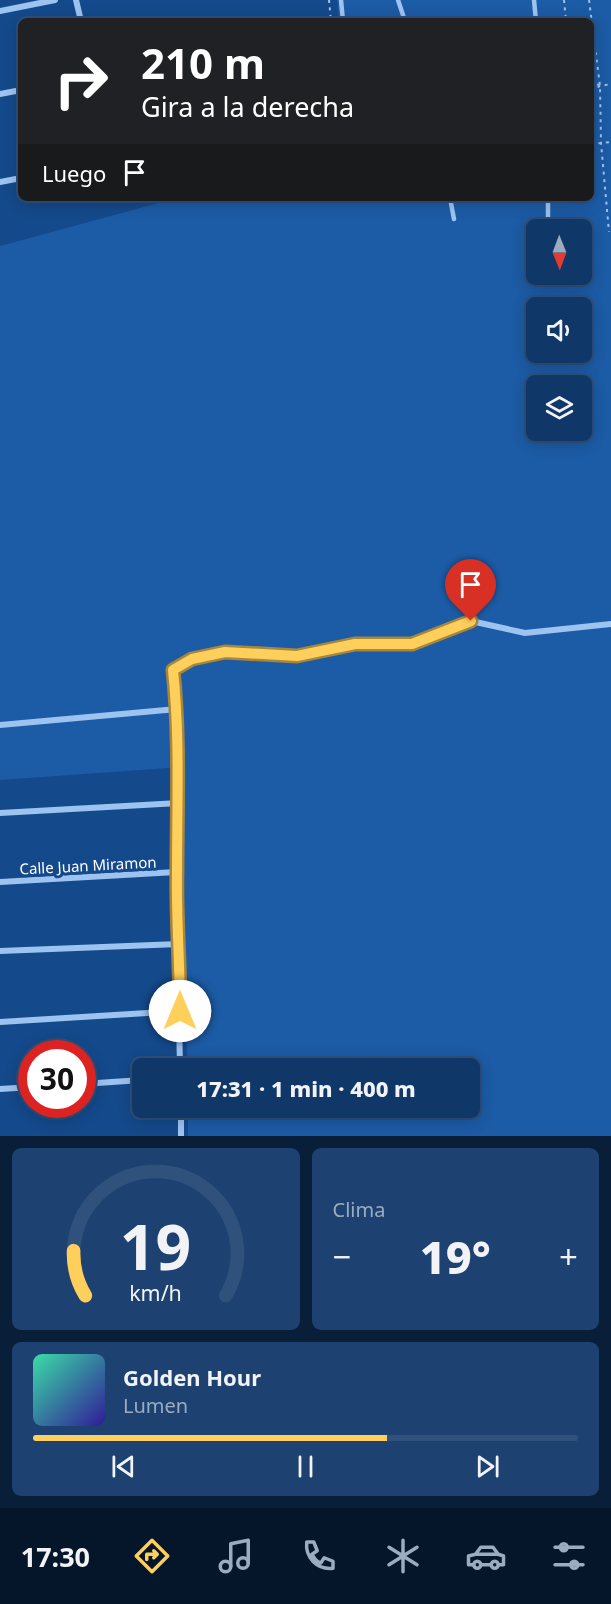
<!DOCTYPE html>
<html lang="es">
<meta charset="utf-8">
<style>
:root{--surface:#0f3768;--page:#1d4271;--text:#f1f3f6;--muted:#9bacc0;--line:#2f517c;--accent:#ffcf5c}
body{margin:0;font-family:"Noto Sans",sans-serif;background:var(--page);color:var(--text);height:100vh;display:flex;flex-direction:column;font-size:22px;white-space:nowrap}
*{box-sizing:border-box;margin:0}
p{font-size:20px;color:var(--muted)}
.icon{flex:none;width:33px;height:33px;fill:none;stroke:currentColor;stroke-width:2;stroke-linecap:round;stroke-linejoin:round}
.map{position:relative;height:1136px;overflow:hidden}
.sheet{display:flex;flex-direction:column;gap:12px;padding:12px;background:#081e39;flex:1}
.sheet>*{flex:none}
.top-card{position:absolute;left:18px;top:18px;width:576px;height:183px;border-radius:9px;box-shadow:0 3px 15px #0003,0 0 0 2px var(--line);background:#202124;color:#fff;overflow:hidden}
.needle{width:39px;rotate:179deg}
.fabs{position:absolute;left:526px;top:219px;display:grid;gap:12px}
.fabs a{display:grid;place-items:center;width:66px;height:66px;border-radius:9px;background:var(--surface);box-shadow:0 3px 15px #0003,0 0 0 2px var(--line);font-size:30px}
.speed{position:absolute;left:18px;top:1040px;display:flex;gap:12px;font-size:30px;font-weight:700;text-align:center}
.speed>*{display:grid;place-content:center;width:78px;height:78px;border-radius:50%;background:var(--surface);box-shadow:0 3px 15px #0003,0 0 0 2px var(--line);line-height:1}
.speed .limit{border:9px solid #d22;background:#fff;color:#111}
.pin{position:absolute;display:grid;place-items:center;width:51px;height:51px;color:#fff;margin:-62px -26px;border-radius:50% 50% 50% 0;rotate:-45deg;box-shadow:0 0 6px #0007}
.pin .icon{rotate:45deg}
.me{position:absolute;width:66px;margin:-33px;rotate:0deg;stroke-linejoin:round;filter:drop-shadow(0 0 4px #0008)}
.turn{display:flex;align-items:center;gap:21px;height:126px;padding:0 24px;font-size:27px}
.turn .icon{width:78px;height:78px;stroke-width:2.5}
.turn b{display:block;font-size:42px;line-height:51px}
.then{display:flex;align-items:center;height:57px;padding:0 24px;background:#0003;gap:12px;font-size:22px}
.big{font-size:45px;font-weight:800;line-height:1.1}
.sheet .tile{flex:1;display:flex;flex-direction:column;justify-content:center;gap:9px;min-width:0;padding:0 21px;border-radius:9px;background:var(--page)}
.sheet .dial{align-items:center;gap:0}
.dial svg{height:156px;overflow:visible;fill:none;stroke:var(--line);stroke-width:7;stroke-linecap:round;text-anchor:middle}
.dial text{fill:var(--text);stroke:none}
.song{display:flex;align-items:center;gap:18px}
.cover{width:72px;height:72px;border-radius:9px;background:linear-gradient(135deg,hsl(160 70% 55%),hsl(250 70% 35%))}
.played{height:6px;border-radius:3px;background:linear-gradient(90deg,var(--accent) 65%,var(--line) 65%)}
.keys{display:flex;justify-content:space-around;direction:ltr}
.heat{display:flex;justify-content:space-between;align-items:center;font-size:33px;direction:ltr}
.sheet .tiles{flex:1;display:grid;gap:12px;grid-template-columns:1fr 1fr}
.tile:last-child{grid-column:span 2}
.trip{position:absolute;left:132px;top:1058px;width:348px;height:60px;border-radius:9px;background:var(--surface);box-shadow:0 3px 15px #0003,0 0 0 2px var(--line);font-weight:800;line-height:60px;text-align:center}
.tab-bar{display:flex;height:96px;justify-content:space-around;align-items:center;background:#06162a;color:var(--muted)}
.tab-bar .icon{width:42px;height:42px}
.tab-bar .on{color:var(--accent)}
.tab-bar b{font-size:27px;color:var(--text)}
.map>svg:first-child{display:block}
</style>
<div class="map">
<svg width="611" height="1136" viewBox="0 0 611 1136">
<rect width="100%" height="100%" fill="#14498b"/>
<!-- green -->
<path fill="#1c5ba5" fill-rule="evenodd" d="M337,0H611V1136H188V1107H470V1068H187L183,767L0,780V246L177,198H591V21H339ZM537,230H582V274H537ZM537,308H582V352H537ZM537,386H582V430H537Z"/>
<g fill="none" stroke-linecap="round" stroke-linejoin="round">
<!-- path -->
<path stroke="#9dc3f0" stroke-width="2" stroke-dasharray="3 4.5" stroke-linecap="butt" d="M329,0L331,21
M564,0L566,21
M589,0L600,86L601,143L609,232
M363,21L396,19
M591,80L600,86
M591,91L600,86L611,84
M591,144L611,142"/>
<!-- service -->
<path stroke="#9dc3f0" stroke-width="4.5" d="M341,0L343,21
M398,0L405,21
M534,0L536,21
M450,198L454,219
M548,198V221"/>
<!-- minor -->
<path stroke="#9dc3f0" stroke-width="6" d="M76,0L81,21
M0,11L55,0
M0,94L21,90
M0,182L21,178
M0,725L177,709
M0,813L179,803
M0,882L176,872
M0,951L179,944
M0,1022L180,1011
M180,1068L176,872L179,803L177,709L173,670L192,659L225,652L297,656L355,644H412L471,621L525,633L611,624
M82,1084L142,1080
M0,1089L32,1087
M181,1107V1136"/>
</g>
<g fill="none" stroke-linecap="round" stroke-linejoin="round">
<!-- route casing -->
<g stroke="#a6873c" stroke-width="15">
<path id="route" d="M180,1011C180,964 176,917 177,870C177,803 180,737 173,670L192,659L225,652L297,656L355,644H412L471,621"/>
</g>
<!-- route -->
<use href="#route" stroke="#ffcf5c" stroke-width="10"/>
</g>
<g text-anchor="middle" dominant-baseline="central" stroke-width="6" stroke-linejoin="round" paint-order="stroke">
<!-- street labels -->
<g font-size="15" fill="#fff" stroke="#14498b">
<text transform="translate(88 865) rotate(-3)">Calle Juan Miramon</text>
</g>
</g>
</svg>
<div class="fabs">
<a><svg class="needle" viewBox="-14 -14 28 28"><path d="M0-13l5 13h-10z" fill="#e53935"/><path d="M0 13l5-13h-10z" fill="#9bacc0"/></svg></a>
<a><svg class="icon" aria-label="sound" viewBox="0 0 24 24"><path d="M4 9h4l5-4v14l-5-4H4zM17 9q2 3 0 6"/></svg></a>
<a><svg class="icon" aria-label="layers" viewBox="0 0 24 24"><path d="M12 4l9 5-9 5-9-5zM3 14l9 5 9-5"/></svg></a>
</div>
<div class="speed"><div class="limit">30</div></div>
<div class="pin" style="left:471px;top:621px;background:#d93025"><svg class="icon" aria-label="arrive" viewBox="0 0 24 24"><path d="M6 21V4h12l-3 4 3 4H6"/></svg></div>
<svg class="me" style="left:180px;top:1011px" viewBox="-20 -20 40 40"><circle r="19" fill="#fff"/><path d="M0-13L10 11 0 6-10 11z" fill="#ffcf5c"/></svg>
<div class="trip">17:31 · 1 min · 400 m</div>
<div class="top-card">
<div class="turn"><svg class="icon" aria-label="right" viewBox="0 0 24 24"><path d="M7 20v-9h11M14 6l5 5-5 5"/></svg><div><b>210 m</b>Gira a la derecha</div></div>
<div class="then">Luego<svg class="icon" aria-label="arrive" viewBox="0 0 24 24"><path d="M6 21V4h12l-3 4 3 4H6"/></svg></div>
</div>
</div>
<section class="sheet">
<div class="tiles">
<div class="tile dial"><svg viewBox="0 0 100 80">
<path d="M14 69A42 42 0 1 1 86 69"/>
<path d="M14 69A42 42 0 0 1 8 46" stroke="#ffcf5c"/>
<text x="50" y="56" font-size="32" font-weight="700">19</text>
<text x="50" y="72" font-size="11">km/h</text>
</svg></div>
<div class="tile"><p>Clima</p>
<div class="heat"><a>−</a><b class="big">19°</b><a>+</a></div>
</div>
<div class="tile">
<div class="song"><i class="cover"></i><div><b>Golden Hour</b><p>Lumen</p></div></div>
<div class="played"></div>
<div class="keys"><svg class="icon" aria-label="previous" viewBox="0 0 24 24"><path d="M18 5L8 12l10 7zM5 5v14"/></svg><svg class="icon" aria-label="pause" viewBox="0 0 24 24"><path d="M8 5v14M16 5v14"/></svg><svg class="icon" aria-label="next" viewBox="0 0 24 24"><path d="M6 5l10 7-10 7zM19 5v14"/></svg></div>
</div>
</div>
</section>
<nav class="tab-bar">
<b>17:30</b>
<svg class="icon on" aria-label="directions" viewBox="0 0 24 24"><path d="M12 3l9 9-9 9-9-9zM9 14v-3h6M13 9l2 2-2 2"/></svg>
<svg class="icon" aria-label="music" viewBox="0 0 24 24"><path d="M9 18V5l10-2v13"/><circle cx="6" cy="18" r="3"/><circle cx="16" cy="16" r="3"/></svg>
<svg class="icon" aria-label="phone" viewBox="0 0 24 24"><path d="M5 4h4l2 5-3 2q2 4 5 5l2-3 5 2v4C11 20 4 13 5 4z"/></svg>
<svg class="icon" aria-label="climate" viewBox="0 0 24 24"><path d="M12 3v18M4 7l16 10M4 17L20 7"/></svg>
<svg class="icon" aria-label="car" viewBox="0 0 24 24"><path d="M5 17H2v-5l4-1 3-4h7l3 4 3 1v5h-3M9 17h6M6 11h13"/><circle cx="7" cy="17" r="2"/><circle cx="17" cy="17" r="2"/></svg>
<svg class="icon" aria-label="filters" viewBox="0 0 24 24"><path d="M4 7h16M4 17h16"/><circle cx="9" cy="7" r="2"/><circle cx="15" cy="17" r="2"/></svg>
</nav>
